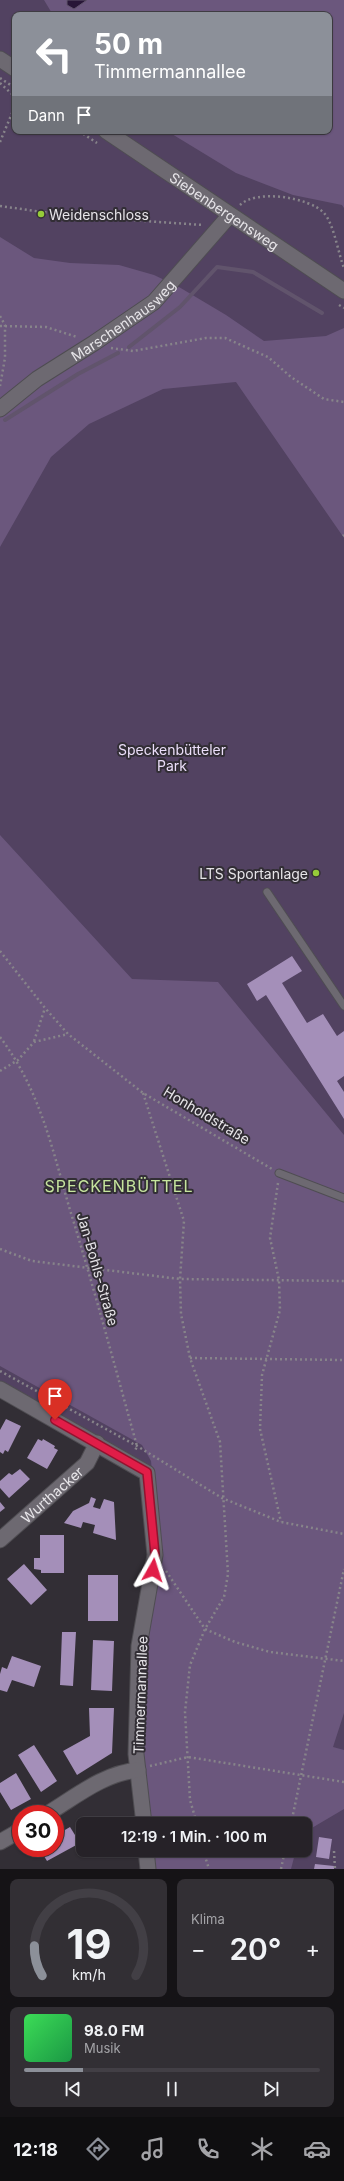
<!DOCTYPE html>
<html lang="de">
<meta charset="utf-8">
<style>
:root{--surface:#262228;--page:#322f34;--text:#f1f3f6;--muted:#a4a4a8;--line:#423f45;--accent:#8c9099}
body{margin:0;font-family:Inter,sans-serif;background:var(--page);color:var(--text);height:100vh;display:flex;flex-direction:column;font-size:15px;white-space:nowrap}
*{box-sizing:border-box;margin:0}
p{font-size:13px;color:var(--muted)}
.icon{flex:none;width:22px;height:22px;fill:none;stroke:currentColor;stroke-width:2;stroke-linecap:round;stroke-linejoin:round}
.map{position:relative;height:1869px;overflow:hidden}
.side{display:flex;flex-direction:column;gap:10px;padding:10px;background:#151316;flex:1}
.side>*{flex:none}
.hud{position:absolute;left:12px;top:12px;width:320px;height:122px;border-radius:8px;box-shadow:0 1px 3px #0004,0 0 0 1px var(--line);background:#8c9099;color:#fff;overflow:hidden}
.speed{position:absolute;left:12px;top:1805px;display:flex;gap:8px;font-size:20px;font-weight:700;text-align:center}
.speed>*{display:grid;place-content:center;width:52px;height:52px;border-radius:50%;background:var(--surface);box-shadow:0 1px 3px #0004,0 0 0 1px var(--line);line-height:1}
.speed .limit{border:6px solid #d22;background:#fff;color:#111}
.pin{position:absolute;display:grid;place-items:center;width:34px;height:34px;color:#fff;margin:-41px -17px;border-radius:50% 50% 50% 0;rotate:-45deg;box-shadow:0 0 4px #0007}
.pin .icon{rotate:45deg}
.me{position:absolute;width:44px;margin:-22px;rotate:6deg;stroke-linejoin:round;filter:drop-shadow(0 0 3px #0008)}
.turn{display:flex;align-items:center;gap:14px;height:84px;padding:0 16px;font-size:18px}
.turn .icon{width:52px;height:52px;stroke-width:2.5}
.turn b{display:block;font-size:28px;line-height:34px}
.then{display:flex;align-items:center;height:38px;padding:0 16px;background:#0003;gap:8px;font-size:15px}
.big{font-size:30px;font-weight:600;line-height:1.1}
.side .tile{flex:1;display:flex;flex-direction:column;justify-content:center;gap:6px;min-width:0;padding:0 14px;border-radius:8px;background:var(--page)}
.side .dial{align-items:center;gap:0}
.dial svg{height:104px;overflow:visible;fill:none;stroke:var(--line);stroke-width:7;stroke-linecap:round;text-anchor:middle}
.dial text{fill:var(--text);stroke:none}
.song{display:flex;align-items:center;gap:12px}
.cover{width:48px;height:48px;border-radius:6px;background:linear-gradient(135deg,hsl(130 70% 55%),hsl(140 70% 35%))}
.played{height:4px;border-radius:2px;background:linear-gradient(90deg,var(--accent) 20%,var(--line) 20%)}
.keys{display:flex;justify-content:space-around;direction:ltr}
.heat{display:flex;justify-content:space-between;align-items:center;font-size:22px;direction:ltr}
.side .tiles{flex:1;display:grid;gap:10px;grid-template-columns:1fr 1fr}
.tile:last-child{grid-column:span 2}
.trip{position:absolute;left:76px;top:1817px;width:236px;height:40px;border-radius:8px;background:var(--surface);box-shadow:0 1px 3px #0004,0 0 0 1px var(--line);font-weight:600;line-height:40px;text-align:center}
.tab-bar{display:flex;height:64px;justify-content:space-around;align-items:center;background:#0f0e10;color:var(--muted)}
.tab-bar .icon{width:28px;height:28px}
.tab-bar .current{color:var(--accent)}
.tab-bar b{font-size:18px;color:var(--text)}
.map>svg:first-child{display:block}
</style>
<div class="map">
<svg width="344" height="1869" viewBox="0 0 344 1869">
<rect width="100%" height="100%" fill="#322e35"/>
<!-- green -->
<path fill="#524261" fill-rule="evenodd" d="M0,0H344V1869H150L148,1850H305V1824L157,1555L149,1472L0,1383ZM15,15H329V131H15Z"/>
<!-- forest -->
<path fill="#6b577d" d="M44,0H344V208L342,205L293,195L236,173L167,131H329V15H53Z
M0,237L34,258L70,263L119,265L154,275L179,287L226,315L264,341L326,336L344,328V538L236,382L163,389L89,424L51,457L0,547Z
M0,835L132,979L218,982L344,1135V1713L333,1747L344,1750V1809L305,1832V1824H148L143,1770L145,1646L160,1555L151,1461L142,1445L0,1366Z
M151,1850H296L291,1869H153Z"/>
<!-- water -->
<path fill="#281637" stroke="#61546c" d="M67,0H87L74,9L67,5Z"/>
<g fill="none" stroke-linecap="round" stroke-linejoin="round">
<!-- stream -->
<path stroke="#61546c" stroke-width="4" d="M129,347L180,307L217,267L253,272L322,313
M5,420L78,374L118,353"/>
</g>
<!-- building -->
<path fill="#a48fb9" d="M292,956L302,971L282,983L307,1023L323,1014L337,1036L344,1031V1076L337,1081L344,1092V1119L266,995L257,1001L247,984Z
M6,1419L21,1426L8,1452L5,1450L3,1454L0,1452V1430Z
M38,1439L42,1441L43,1439L55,1446L54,1448L58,1450L47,1469L27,1458Z
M20,1469L30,1479L9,1498L0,1488V1481L9,1473L12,1475Z
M91,1497L96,1499L93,1507L100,1509L104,1499L114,1502L116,1540L93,1533L95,1525L83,1522L81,1528L64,1523L73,1511L89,1503Z
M0,1502L5,1508L0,1512Z
M40,1535H64V1573H41V1570L34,1569V1558H40Z
M24,1564L47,1590L31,1605L7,1579Z
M88,1575H118V1621H88Z
M62,1632H76L73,1686L60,1685Z
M93,1640L114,1641L112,1691L91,1690Z
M12,1656L41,1666L34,1687L12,1680L7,1692L0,1690V1674L2,1667L7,1669Z
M89,1708H114L112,1753L77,1775L63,1751L90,1736Z
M34,1745L57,1781L41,1792L18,1755Z
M16,1773L31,1799L11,1810L0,1792V1783Z
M70,1827L80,1843L47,1861L39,1848H55V1834L58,1833V1834Z
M319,1837L332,1839L329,1859L316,1857Z
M315,1864L334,1866V1869H314Z"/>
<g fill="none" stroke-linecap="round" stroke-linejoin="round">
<!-- service casing -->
<g stroke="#4f4d52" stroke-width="9">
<path id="service" d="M267,892L344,1006
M279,1173L344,1198"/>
</g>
<!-- minor casing -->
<g stroke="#4f4d52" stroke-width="17">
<g id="minor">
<path d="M0,59L15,69"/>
<path id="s1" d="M106,131L344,291"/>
<path id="s2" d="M0,409L37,379L94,343L154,302L230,215"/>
<path d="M0,1389L147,1473L155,1555L139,1646L136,1754L144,1824"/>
<path id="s3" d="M0,1540L87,1463L97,1443"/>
<path d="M47,1814C75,1797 104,1773 138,1770"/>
<path d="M0,1842L21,1830"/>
<path d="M146,1850L148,1869"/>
</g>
</g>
<!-- path -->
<path stroke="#87848a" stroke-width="2.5" stroke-dasharray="2 3" stroke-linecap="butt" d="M0,78L15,88
M0,83L14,96L15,99
M79,131L97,143
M0,142L15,106
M240,205C256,189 309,197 324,213C334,224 338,253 344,268
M0,206L71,216L203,225
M339,305L344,308
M0,316L5,325V358L0,386
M0,326L46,327L77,337
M111,348L133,351L206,338H225L268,357L291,377L324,399L344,402
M343,536L344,535
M0,951L45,1008L68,1034L143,1093L272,1169
M0,1037C40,1090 52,1148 70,1210C94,1288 115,1367 137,1446L135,1451
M34,1041L45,1008
M0,1071L18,1060L34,1042L68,1034
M143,1093L184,1221L180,1279L181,1314L190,1358L220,1442L228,1574L224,1597L205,1629L190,1665L185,1712L190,1800L197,1824
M278,1183L270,1238L279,1280L280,1310L262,1375L260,1429L281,1522
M0,1249L32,1261L180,1279L344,1281
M190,1358L344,1360
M0,1371L137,1446L222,1498L281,1522L344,1534
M166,1571L205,1629L235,1642L270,1652L344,1661
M150,1766L188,1757L344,1782
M291,1824L344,1569
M203,1850L209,1869
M334,1851L335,1869
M281,1869L285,1850"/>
<!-- service -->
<use href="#service" stroke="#6d6971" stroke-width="7"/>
<!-- minor -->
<use href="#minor" stroke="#6d6971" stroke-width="15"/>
</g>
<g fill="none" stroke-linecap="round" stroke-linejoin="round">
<!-- route casing -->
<g stroke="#92132f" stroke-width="10">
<path id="route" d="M55,1420L147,1472L155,1554L153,1570"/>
</g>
<!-- route -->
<use href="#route" stroke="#e11d48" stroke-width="7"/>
</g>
<!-- markers -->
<g fill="#96cc39" stroke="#322e35" stroke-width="1.5">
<circle cx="41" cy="214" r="4"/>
<circle cx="316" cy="873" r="4"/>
</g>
<g text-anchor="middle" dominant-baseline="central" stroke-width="4" stroke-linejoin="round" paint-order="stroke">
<!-- street labels -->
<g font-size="14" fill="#e7e5e9" stroke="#322e35">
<text stroke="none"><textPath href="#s1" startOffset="143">Siebenbergensweg</textPath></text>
<text stroke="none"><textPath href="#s2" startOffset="152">Marschenhausweg</textPath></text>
<text transform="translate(207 1115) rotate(31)">Honholdstraße</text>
<text transform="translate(98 1269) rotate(74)">Jan-Bohls-Straße</text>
<text stroke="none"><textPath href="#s3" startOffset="69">Wurthacker</textPath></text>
<text transform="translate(140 1695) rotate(-88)">Timmermannallee</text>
</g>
<!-- poi labels -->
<g font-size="14" fill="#e7e5e9" stroke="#322e35" text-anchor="start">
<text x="49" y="214">Weidenschloss</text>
<text x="308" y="873" text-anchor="end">LTS Sportanlage</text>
</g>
<!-- park labels -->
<g font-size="14" fill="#ebdef9" stroke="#322e35">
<text x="172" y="749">Speckenbütteler<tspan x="172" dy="16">Park</tspan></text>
</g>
<!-- quarter labels -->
<g font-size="16" letter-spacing="1" fill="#c6e59e" stroke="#322e35">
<text x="119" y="1186">SPECKENBÜTTEL</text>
</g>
</g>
</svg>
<div class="speed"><div class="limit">30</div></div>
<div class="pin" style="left:55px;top:1420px;background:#d93025"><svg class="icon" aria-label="arrive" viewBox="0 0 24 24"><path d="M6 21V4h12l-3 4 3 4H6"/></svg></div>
<svg class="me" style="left:153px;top:1570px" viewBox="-20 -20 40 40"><path d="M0-17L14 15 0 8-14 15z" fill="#e11d48" stroke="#fff" stroke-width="4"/></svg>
<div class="trip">12:19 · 1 Min. · 100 m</div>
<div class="hud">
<div class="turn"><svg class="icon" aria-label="left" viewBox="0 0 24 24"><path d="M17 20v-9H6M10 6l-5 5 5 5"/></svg><div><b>50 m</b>Timmermannallee</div></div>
<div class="then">Dann<svg class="icon" aria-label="arrive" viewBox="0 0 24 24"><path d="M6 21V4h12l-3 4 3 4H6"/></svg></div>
</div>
</div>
<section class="side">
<div class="tiles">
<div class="tile dial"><svg viewBox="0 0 100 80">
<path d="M14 69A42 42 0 1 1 86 69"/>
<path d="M14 69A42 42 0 0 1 8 46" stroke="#8c9099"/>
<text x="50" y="56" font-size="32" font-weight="700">19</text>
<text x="50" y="72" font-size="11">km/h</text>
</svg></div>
<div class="tile"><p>Klima</p>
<div class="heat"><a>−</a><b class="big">20°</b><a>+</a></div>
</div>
<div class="tile">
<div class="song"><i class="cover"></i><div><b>98.0 FM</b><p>Musik</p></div></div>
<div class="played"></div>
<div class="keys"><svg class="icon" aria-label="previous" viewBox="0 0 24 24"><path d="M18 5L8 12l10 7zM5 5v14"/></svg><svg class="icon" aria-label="pause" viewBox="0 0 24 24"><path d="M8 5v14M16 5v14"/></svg><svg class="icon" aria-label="next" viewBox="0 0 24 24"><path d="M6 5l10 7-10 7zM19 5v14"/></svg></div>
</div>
</div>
</section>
<nav class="tab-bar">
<b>12:18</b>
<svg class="icon current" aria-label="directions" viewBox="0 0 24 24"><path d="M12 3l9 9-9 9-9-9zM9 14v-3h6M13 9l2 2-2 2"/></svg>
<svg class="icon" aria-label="music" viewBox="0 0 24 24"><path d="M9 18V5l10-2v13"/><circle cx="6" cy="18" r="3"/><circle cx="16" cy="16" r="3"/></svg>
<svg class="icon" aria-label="phone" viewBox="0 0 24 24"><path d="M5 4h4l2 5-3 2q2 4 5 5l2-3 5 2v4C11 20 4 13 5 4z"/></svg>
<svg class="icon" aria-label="climate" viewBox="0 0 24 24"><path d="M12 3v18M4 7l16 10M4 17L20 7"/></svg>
<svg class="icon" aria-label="car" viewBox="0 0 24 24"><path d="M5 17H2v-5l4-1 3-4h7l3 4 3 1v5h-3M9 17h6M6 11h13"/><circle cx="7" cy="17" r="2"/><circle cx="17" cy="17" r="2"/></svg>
</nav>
